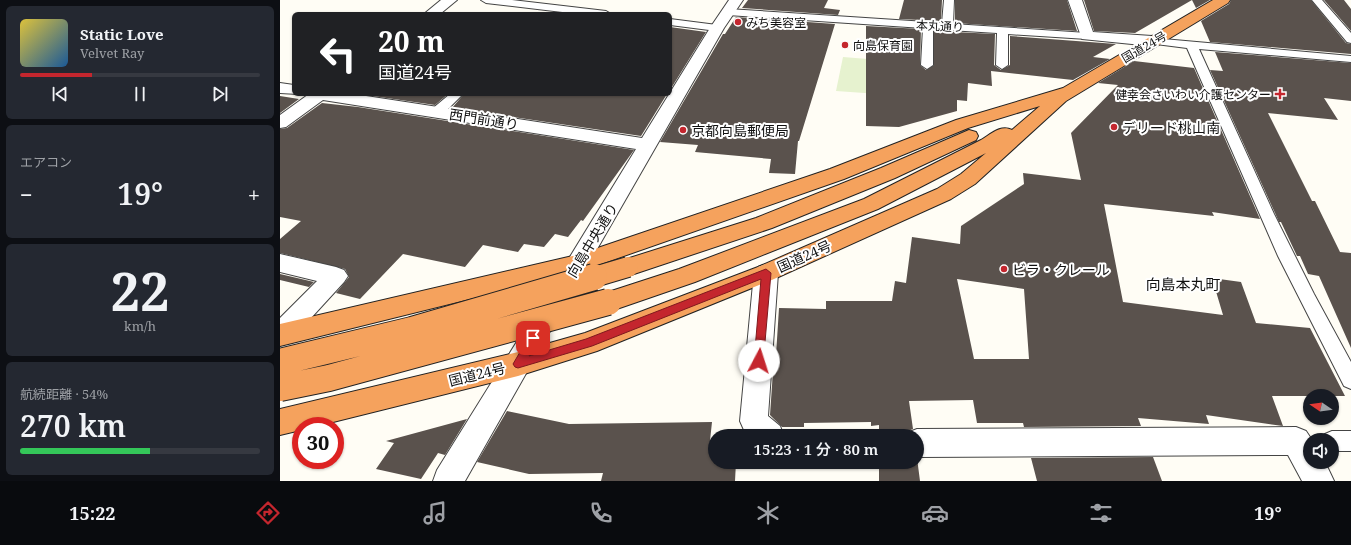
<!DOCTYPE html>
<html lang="ja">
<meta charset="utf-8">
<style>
:root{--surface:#171b24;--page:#242831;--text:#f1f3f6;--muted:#9ea1a6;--line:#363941;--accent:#c4262e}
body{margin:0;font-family:"Noto Serif","Noto Sans JP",serif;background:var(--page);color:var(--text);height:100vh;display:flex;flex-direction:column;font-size:15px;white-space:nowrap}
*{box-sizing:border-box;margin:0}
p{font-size:13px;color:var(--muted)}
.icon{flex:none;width:22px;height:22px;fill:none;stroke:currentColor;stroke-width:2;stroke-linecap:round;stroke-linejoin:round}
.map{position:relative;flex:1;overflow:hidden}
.panel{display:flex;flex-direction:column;gap:6px;padding:6px;background:#0d0f14;width:280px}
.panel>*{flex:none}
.top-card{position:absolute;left:12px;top:12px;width:380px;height:84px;border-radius:6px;box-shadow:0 1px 3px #0004;background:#202124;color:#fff;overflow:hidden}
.needle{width:26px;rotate:283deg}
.buttons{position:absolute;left:1023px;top:389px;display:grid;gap:8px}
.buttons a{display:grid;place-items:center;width:36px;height:36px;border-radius:50%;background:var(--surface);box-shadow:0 1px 3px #0004;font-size:20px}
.speed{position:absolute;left:12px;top:417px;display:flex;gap:8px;font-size:20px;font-weight:700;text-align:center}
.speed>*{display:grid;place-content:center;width:52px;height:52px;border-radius:50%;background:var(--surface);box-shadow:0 1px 3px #0004;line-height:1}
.speed .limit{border:6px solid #d22;background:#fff;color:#111}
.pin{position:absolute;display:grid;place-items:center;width:34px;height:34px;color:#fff;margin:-17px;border-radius:8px;box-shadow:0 2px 6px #0006}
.me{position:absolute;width:44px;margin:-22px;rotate:5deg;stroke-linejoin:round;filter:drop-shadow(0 0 3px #0008)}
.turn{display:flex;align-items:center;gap:14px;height:84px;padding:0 20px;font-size:18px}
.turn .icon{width:52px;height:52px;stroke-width:2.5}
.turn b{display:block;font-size:28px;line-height:34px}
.big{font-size:30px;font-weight:600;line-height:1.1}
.panel .tile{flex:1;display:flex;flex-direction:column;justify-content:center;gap:6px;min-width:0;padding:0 14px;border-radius:6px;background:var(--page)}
.panel .dial{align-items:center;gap:0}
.dial b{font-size:52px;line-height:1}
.song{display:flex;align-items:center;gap:12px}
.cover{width:48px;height:48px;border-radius:6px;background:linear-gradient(135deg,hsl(50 70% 55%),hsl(210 70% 35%))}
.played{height:4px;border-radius:2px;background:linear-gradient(90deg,var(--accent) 30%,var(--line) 30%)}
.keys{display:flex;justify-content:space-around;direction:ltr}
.heat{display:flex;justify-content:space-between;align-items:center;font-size:22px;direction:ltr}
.charge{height:6px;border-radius:3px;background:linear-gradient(90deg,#34c759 54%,var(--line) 0)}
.trip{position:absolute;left:428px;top:429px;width:216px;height:40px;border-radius:20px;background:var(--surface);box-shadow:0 1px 3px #0004;font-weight:600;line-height:40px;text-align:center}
.tabs{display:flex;height:64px;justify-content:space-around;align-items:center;background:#090b0e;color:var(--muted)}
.tabs .icon{width:28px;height:28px}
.tabs .current{color:var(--accent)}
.tabs b{font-size:18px;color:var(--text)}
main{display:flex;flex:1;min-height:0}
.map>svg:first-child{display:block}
</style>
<main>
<section class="panel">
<div class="tile">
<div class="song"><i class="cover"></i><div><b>Static Love</b><p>Velvet Ray</p></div></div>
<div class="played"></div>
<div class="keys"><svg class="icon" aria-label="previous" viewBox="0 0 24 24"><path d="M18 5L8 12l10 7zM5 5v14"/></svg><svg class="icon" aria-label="pause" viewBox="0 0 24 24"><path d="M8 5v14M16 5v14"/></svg><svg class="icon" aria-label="next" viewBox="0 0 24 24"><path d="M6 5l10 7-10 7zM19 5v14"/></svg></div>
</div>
<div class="tile"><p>エアコン</p>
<div class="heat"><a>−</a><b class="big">19°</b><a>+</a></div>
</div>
<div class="tile dial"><b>22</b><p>km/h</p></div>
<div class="tile"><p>航続距離 · 54%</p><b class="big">270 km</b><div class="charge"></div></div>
</section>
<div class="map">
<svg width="1071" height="481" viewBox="0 0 1071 481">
<rect width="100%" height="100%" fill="#fffdf5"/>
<!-- pitch -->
<path fill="#e6f2cf" d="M563,57L588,59L613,95L556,91Z"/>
<!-- building -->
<path fill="#5a524d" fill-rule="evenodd" d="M468,0H548L544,8L560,10L558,15L462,8Z
M624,0H662L661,21L619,19Z
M675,0H787L797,31L675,23Z
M804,0H930L916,8L912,0L855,33L814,31Z
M951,0H1031L1066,43L1071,44V54L930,42L921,21L949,4Z
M1044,0H1064L1071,9V31Z
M456,17L555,24L519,141H518L515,174L489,173L491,159L415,152L418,145L380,142L443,34H445Z
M586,26L641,29L640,65L646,70L654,65V31L715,34L714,65L721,70L730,65V36L836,44L813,57L830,59L793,80L711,71L712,86L688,83L687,101L677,100V111L619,127L586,126Z
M390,27L426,32L390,90Z
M935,52L1071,63V101L1044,98L1058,120L988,113L1032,201H1035L1060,252L1071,253V348L1039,276L1028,274L1020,256H1017L1001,222H999L995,213L930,70L943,71Z
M854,61L914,68L980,219L932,212L934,216L824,204L843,302L943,315L932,278L961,282L976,323L1030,328L1065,396H992L1003,426L926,415L929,424L858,418L861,426L744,427L743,423H697L693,400L629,401L633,429L626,432L625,436H599V425L591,426V422L524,423V427H502L490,415L493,371H495L499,308L546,309V301H612L615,281L626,283L632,237L680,244L681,226L744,184L743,173L801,180L791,133L838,85L818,83ZM677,279L744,289L749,359H694Z
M95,94H168L155,105L93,96Z
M184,94H387L361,136L172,108Z
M0,96L19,99L0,113Z
M42,103L78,107L354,150L303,221L301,220L288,237L275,234L264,247L244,244L238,252L203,245L185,267L123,254L80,299L56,293L69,277L65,269L0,253V239L21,221L0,217V129L7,128Z
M0,274L34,282L29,287L0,280Z
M227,411L289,424L432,422L429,450H435V462H456L455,481H321L323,473L249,474L197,462Z
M187,419L165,455L158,453L141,479L96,469L114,443L106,441Z
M873,457L882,481H757L751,458Z
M637,458L640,481H599V462H637Z"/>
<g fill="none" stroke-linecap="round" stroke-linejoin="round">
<!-- lane casing -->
<g stroke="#444" stroke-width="2">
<path id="lane" d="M201,0H232L326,11L331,14H299L206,3Z
M664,0H674L673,24L807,33L812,36L807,39L728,34V65L722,69L716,65L717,33L653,29V65L647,69L641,65L643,28L448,15L443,12L448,9L662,23Z
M1032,0H1042L1071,33V43L1067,42Z
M390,19L437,25L442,28L437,31L390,25Z
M872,38L1071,56V62L919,49L994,214L1034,294L1071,362V389L1064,386L998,256L907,48L868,43L866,41L868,39Z
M170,94H183L162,115H152L151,112L152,109Z
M1052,431H1071V451H1052V440H1042L1045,434Z"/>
</g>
<!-- street casing -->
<g stroke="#444" stroke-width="2">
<path id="street" d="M161,0H177L160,14H144Z
M449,0H463L444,28L297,284L289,287L281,284L277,278L356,149L43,100L6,127L0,128V115L29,94H73L362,138L430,28Z
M788,0H802L813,32L872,36L877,38L880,41L877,44L872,46L802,39Z
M0,83L14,85V94H18L0,93Z
M0,254L56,267L64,270L68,276L64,282L9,342L0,345V318L37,281L0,272Z
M486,264L494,267L498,273L488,416L500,426L504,436H470L464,430L460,421L474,273L478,267Z
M270,300L279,303L282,310L185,481H153L157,470L261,303Z
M1016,427L1026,431L1032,440H1030V462H1045L1054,481H1022L1008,455L637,457V436H626L627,433L637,429Z"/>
</g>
<!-- highway casing -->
<g stroke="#222" stroke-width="2">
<path id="highway" d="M933,0H950L948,3L786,101L695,184L671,199L494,279L317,351L238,376L37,426H21V430L0,435V409L238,352L305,333L478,267L657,189L681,174L706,153L598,209L415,282L328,312L319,309L316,302L319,295L399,269L584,199L701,140C711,134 721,124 732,130L760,106L688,128L564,179L298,272L0,346V324L297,255L550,169L676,120L783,88Z
M689,130L696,132L698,136L696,140L615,178L492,228L348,276L340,273L337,267L340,261L476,218L601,168Z"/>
</g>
<!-- lane -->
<use href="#lane" fill="#fff" fill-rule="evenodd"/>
<!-- street -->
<use href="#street" fill="#fff" fill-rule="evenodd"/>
<!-- highway -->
<use href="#highway" fill="#f5a25d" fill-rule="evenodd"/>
<!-- highway-bridge-far1 casing -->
<g stroke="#222" stroke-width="22" stroke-linecap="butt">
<path id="highway-bridge-far1" d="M311,278L348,267"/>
</g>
<!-- highway-bridge casing -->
<g stroke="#222" stroke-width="28" stroke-linecap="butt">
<path id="highway-bridge" d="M0,362L132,330L314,277
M0,388L49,378L328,302"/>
</g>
<!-- highway-bridge-far1 -->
<use href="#highway-bridge-far1" stroke="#f5a25d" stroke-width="20"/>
<!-- highway-bridge -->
<use href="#highway-bridge" stroke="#f5a25d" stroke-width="26"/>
</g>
<!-- route -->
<path fill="#c4262e" stroke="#7f191e" d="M486,269L491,273L483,365L479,366L475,365L474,361L481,279L312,346L238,368L235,367L233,364L250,335H257L259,338L249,356L306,339Z"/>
<!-- markers -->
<g fill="#c4262e" stroke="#fff" stroke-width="1.5">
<circle cx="458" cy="22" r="4"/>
<circle cx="565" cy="45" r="4"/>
<path d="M998 88h4v4h4v4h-4v4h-4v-4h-4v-4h4z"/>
<circle cx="834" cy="127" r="4"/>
<circle cx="403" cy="130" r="4"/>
<circle cx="724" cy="269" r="4"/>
</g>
<g text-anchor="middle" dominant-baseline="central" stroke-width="4" stroke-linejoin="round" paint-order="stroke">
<!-- far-poi labels -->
<g font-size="12" fill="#111" stroke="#fff" text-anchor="start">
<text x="466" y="22">みち美容室</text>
<text x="573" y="45">向島保育園</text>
<text x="991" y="94" text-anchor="end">健幸会さいわい介護センター</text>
</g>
<!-- far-street labels -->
<g font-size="12" fill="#111" stroke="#fff">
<text transform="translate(660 26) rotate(3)">本丸通り</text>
<text transform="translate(864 47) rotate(-30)">国道24号</text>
</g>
<!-- street labels -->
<g font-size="14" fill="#111" stroke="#fff">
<text transform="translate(204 119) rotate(9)">西門前通り</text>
<text transform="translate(312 240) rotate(-59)">向島中央通り</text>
<text transform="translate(524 256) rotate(-24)">国道24号</text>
<text transform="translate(197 374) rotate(-14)">国道24号</text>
</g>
<!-- poi labels -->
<g font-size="14" fill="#111" stroke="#fff" text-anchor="start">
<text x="842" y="127">デリード桃山南</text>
<text x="411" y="130">京都向島郵便局</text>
<text x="732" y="269">ビラ・クレール</text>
</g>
<!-- neighbourhood labels -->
<g font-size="15" fill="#111" stroke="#fff">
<text x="903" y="284">向島本丸町</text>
</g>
</g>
</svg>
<div class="buttons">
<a><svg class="needle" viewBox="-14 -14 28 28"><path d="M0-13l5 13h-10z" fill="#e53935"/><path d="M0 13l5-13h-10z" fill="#9ea1a6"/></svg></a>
<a><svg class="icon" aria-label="sound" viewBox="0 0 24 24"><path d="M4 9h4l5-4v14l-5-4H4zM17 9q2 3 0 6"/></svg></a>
</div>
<div class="speed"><div class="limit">30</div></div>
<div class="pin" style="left:253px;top:338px;background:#d93025"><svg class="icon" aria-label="arrive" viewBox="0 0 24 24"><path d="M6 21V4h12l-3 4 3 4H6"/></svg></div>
<svg class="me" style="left:479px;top:361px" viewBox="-20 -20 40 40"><circle r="19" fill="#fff"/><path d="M0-13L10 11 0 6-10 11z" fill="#c4262e"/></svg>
<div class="trip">15:23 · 1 分 · 80 m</div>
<div class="top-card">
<div class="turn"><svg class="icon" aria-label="left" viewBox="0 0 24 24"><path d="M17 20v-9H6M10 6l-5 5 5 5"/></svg><div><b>20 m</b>国道24号</div></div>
</div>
</div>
</main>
<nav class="tabs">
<b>15:22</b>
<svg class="icon current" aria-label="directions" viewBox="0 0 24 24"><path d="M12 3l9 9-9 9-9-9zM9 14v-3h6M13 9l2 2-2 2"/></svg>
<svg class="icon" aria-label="music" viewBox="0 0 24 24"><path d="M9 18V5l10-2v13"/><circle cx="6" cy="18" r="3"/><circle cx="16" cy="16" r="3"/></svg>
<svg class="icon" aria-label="phone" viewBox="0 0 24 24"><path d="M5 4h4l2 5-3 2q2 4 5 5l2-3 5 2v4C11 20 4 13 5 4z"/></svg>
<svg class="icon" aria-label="climate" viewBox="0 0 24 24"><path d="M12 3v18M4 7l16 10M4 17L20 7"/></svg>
<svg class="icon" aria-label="car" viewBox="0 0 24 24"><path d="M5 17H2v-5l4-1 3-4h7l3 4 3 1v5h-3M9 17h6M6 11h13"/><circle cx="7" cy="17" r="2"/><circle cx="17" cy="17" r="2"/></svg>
<svg class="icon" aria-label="filters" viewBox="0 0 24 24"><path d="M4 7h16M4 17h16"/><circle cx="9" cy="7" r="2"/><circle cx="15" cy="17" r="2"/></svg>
<b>19°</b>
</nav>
